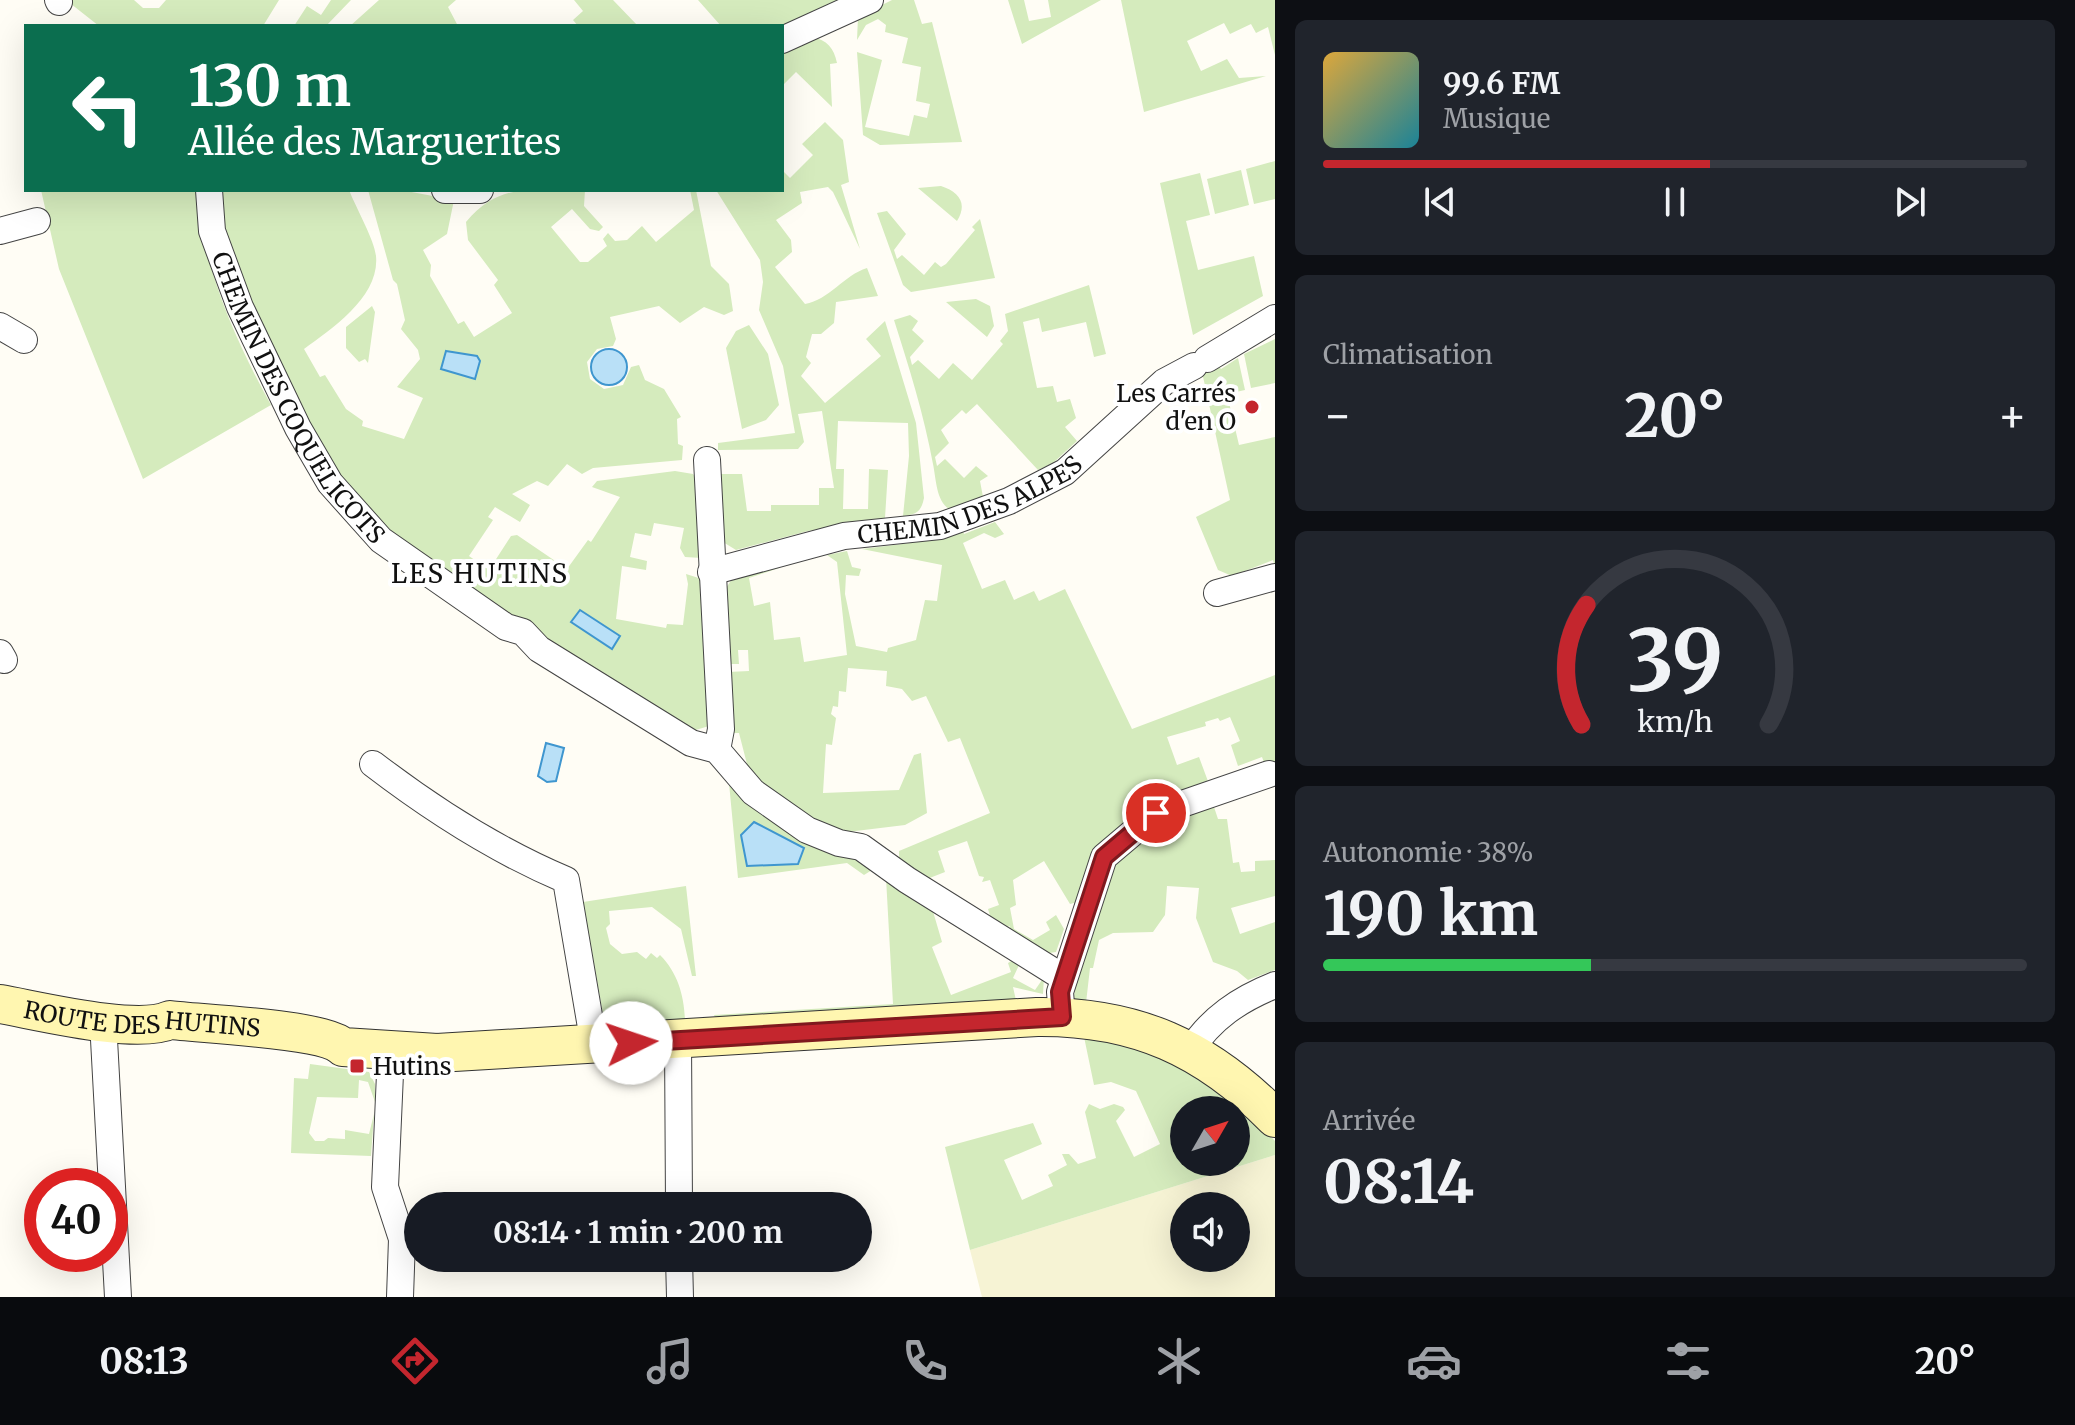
<!DOCTYPE html>
<html lang="fr">
<meta charset="utf-8">
<style>
:root{--surface:#171b24;--page:#20242c;--text:#f1f3f6;--muted:#9ea1a6;--line:#363941;--accent:#c4262e}
body{margin:0;font-family:Merriweather,serif;background:var(--page);color:var(--text);height:100vh;display:flex;flex-direction:column;font-size:30px;white-space:nowrap}
*{box-sizing:border-box;margin:0}
p{font-size:26px;color:var(--muted)}
.icon{flex:none;width:44px;height:44px;fill:none;stroke:currentColor;stroke-width:2;stroke-linecap:round;stroke-linejoin:round}
.map{position:relative;flex:1;overflow:hidden}
.panel{display:flex;flex-direction:column;gap:20px;padding:20px;background:#0d0f14;width:800px}
.panel>*{flex:none}
.top-card{position:absolute;left:24px;top:24px;width:760px;height:168px;border-radius:0px;box-shadow:0 8px 32px #0002;background:#0b6e4f;color:#fff;overflow:hidden}
.needle{width:52px;rotate:51deg}
.fabs{position:absolute;left:1170px;top:1096px;display:grid;gap:16px}
.fabs a{display:grid;place-items:center;width:80px;height:80px;border-radius:50%;background:var(--surface);box-shadow:0 8px 32px #0002;font-size:40px}
.speed{position:absolute;left:24px;top:1168px;display:flex;gap:16px;font-size:40px;font-weight:700;text-align:center}
.speed>*{display:grid;place-content:center;width:104px;height:104px;border-radius:50%;background:var(--surface);box-shadow:0 8px 32px #0002;line-height:1}
.speed .limit{border:12px solid #d22;background:#fff;color:#111}
.pin{position:absolute;display:grid;place-items:center;width:68px;height:68px;color:#fff;margin:-34px;border:4px solid #fff;border-radius:50%;box-shadow:0 2px 8px #0007}
.me{position:absolute;width:88px;margin:-44px;rotate:86deg;stroke-linejoin:round;filter:drop-shadow(0 0 6px #0008)}
.turn{display:flex;align-items:center;gap:28px;height:168px;padding:0 32px;font-size:36px}
.turn .icon{width:104px;height:104px;stroke-width:2.5}
.turn b{display:block;font-size:56px;line-height:68px}
.big{font-size:60px;font-weight:700;line-height:1.1}
.panel .card{flex:1;display:flex;flex-direction:column;justify-content:center;gap:12px;min-width:0;padding:0 28px;border-radius:12px;background:var(--page)}
.panel .dial{align-items:center;gap:0}
.dial svg{height:208px;overflow:visible;fill:none;stroke:var(--line);stroke-width:7;stroke-linecap:round;text-anchor:middle}
.dial text{fill:var(--text);stroke:none}
.song{display:flex;align-items:center;gap:24px}
.cover{width:96px;height:96px;border-radius:12px;background:linear-gradient(135deg,hsl(40 70% 55%),hsl(190 70% 35%))}
.played{height:8px;border-radius:4px;background:linear-gradient(90deg,var(--accent) 55%,var(--line) 55%)}
.keys{display:flex;justify-content:space-around;direction:ltr}
.heat{display:flex;justify-content:space-between;align-items:center;font-size:44px;direction:ltr}
.charge{height:12px;border-radius:6px;background:linear-gradient(90deg,#34c759 38%,var(--line) 0)}
.trip{position:absolute;left:404px;top:1192px;width:468px;height:80px;border-radius:40px;background:var(--surface);box-shadow:0 8px 32px #0002;font-weight:700;line-height:80px;text-align:center}
.menu{display:flex;height:128px;justify-content:space-around;align-items:center;background:#090b0e;color:var(--muted)}
.menu .icon{width:56px;height:56px}
.menu .on{color:var(--accent)}
.menu b{font-size:36px;color:var(--text)}
main{display:flex;flex:1;min-height:0}
.map>svg:first-child{display:block}
</style>
<main>
<div class="map">
<svg width="1275" height="1297" viewBox="0 0 1275 1297">
<rect width="100%" height="100%" fill="#fffdf5"/>
<!-- farmland -->
<path fill="#f6f3d4" fill-rule="evenodd" d="M1275,1155V1297H982L970,1250ZM1184,1206H1236V1258H1184Z"/>
<!-- green -->
<path fill="#d5ebbd" fill-rule="evenodd" d="M66,0H134L143,8H159L166,0H279L263,26H99Z
M331,0H351L326,26H294L307,6L321,15Z
M379,0H456L448,7L458,26H350Z
M574,0H613L638,26H578L573,20L583,11Z
M698,0H845L782,26H721Z
M892,0H914L922,24L932,22L962,142L880,145L863,135L857,52L882,60L865,127L909,136L914,115L927,118L930,104L916,101L921,67L902,63L908,38L885,32L886,25L878,19L866,25L857,40L858,17Z
M1008,0H1024L1029,21L1051,17L1048,0H1101L1022,44Z
M1121,0H1275V55L1268,27L1256,33L1251,24L1230,34L1224,23L1187,41L1201,71L1227,59L1239,78L1266,76L1144,112Z
M812,37C827,40 834,48 837,63L830,64L832,107L796,72L782,86V47Z
M825,122L843,140L849,182L841,185L860,249L833,192L828,187L800,192L802,203L776,220L791,240L792,252L775,267L805,304C829,300 844,275 867,268L878,296L836,302L834,323L821,334H812L806,357L811,363L801,376L825,403L881,356L866,339L885,321L916,423L924,498C921,512 917,514 903,516L909,456L908,423L838,421L836,469H844L843,509H868L869,469L888,470L885,518L808,531L736,550L723,542L720,474H742L747,511H771V505H819V488H834L822,411L798,414L804,442L798,449L718,450V443L795,433L783,366L759,310L763,282L760,260L716,190H782V170L790,178L813,155L802,144Z
M1275,161V199L1254,204L1246,169Z
M1241,170L1249,205L1215,214L1207,179Z
M1200,173L1210,215L1186,221L1198,270L1254,256L1263,296L1193,335L1160,183Z
M941,186C959,192 968,203 957,221L918,188Z
M41,190H197C203,267 234,338 271,405L143,479L59,269Z
M217,190H349C357,210 374,239 376,256C380,296 333,328 304,349L320,377L325,375L346,409L363,421L362,426L404,439L423,398L397,387L420,359L418,350L401,329L405,320L397,284L393,280L368,190H401L454,200L447,234L423,250L431,265L430,276L458,324L464,321L474,337L512,313L494,285L498,280L468,240L466,222C500,181 536,190 585,190L584,206L603,227L599,231L590,229L572,209L551,227L580,262H588L607,246L603,239L608,233L615,241L627,240L642,226L656,242L694,210L690,190H696L711,266L729,284L733,311L724,315L704,307L680,323L659,306L610,317L616,339L613,346L597,349L587,362L590,379L604,389L623,385L631,367L639,365L645,380L664,389L681,417L677,419L678,444L683,446L682,460L593,468L582,474L567,464L548,486L537,481L512,494L530,505L520,522L495,507L488,517L493,520L469,556L489,570L511,536L517,535L567,569L588,540L591,542L620,497L592,487L597,481L675,471L693,474L697,480L702,558L685,557L680,548L684,528L654,523L651,536L635,533L630,557L647,561L646,570L622,566L616,619L666,628L667,624L683,625L688,584L686,574L705,580L709,726L689,732L389,538L319,448L229,261Z
M887,211L906,234L894,250L897,259L902,255L924,275L935,262L941,267L946,264L975,230L972,227L980,219L995,278L911,292L903,285L877,213Z
M1089,285L1106,354L1094,357L1086,322L1042,332L1039,318L1023,322L1037,388L1053,386L1057,402L1070,399L1076,418L1065,427L1077,441L1053,463L1038,470L977,404L966,414L962,410L941,430L949,443L935,457L937,466L945,459L964,478L976,466L988,476L980,481L983,497L949,509C936,501 936,478 933,464C924,415 909,367 894,320L910,315L918,321L912,330L924,341L910,357L912,365L918,360L939,379L953,363L972,380L1003,344L1000,341L1008,331L1005,314Z
M976,299L990,306L994,326L987,337L946,302Z
M372,306L375,312L368,363L365,359L359,362L346,348V327Z
M749,325L768,354L779,405L766,420L742,429L726,348L736,331Z
M1275,339V383L1251,388L1244,354Z
M1238,358L1245,390L1227,394L1239,445L1275,437V567L1273,560L1232,576L1218,570L1196,517L1230,500L1202,372L1216,363L1221,369Z
M995,522L1004,534L995,538L984,533L963,543L982,589L1005,580L1014,600L1034,591L1039,601L1065,589L1132,729L1275,675V765L1266,768L1262,757L1238,766L1231,745L1240,741L1230,717L1220,721L1218,718L1205,722L1206,726L1167,737L1177,765L1199,757L1209,784L1144,808L1078,902L1070,904L1044,861L1013,880L1016,905L1010,908L1014,929L1033,940L1050,930L1046,922L1056,915L1064,929L1056,952L1049,953L1009,930L1010,926L999,930L993,926L988,909L999,905L990,880L982,882L984,877L979,876L967,841L938,851L945,872L922,881L899,860V851L990,813L960,738L948,742L926,696L912,701L902,689L886,686L887,671L848,668L846,692L839,691L838,707L833,706L831,714L836,718L832,745L826,744L823,793L899,790L914,755L921,753L927,813L905,825L831,834L769,794L748,768L739,733H729L728,672L749,671L748,650H738L739,664H727L726,588L732,579L778,565L779,568L749,578L754,606L770,602L774,640L800,637L804,662L847,655L837,562L827,555L847,551L852,567L861,569L859,576L846,575L845,594L856,646L887,652L888,648L916,640L925,600L937,601L942,565L862,549L926,541V534L961,526L964,534Z
M729,783L864,861L872,870L864,875L847,863L738,878Z
M1207,802L1214,807L1218,819H1227L1233,863L1239,862L1241,872L1255,871V861L1275,860V896L1231,908L1240,934L1275,922V970L1248,980L1237,971L1213,962L1196,918L1199,888L1167,886L1165,915L1153,932L1113,933L1099,940L1093,968H1090L1086,1003H1079L1074,998C1077,970 1097,890 1110,866C1124,840 1180,814 1207,802Z
M886,878L932,908L942,942L932,947L951,995L1011,972L1008,963L1015,959L1020,963L1013,978L1035,990L1044,977L1043,994L1013,987L1017,1005L719,1027L714,1015L893,1004Z
M686,886L696,976H692L681,929L652,907L609,911L610,924L606,928L610,944L622,954L637,952L646,959L651,953L657,958L660,955C678,973 684,996 685,1020L611,1028L604,1020L583,902Z
M1083,1032L1177,1063L1249,1112L1275,1141V1155L970,1250L945,1147L1033,1123L1042,1144L1004,1160L1022,1200L1053,1186L1048,1175L1067,1165L1062,1154H1069L1078,1164L1096,1158L1085,1112L1089,1104L1100,1109L1114,1104L1123,1107L1125,1110L1116,1121L1134,1157L1160,1144L1136,1091L1111,1082L1094,1085ZM1184,1110H1236V1162H1184Z
M310,1064L369,1072L375,1084V1102L368,1082L359,1080L358,1098L317,1097L309,1133L315,1141H324L328,1138L345,1139V1130L369,1134L374,1114L371,1156L291,1153L294,1078L308,1079Z"/>
<!-- water -->
<path fill="#b9e0f7" stroke="#3f96cf" stroke-width="2" d="M591 367a18 18 0 1 1 36 0a18 18 0 1 1-36 0Z
M446,351L477,356L480,361L475,379L441,369Z
M580,610L620,636L612,649L571,622Z
M546,743L564,748L556,781L547,782L538,776Z
M754,822L804,848L798,864L747,866L741,835Z"/>
<g fill="none" stroke-linecap="round" stroke-linejoin="round">
<!-- street casing -->
<g stroke="#444" stroke-width="28">
<g id="street">
<path d="M58,0L59,2"/>
<path d="M782,40L870,0"/>
<path id="s1" d="M209,190L212,231L240,307L298,428L330,483L381,540L506,627L523,632L539,649L691,743L717,750L753,792L807,830L839,843L861,847L907,880L1064,978"/>
<path d="M445,190H480"/>
<path d="M0,231L37,221"/>
<path d="M0,326L24,340"/>
<path d="M1207,359L1275,318"/>
<path d="M707,460L721,729L717,750"/>
<path id="s2" d="M711,572L844,536L940,526L1009,501L1065,472L1164,382L1194,366"/>
<path d="M1217,593L1275,577"/>
<path d="M0,653L4,660"/>
<path d="M373,764C433,810 497,851 566,880L594,1045"/>
<path d="M1062,1017L1060,992L1104,857L1156,813L1269,774"/>
<path d="M103,1021L118,1297"/>
<path d="M678,1040L679,1206"/>
<path d="M391,1051L385,1187L402,1239L400,1297"/>
<path d="M1190,1051C1211,1018 1240,999 1275,985"/>
<path d="M679,1258L680,1297"/>
</g>
</g>
<!-- secondary casing -->
<g stroke="#333" stroke-width="40">
<g id="secondary">
<path id="s3" d="M0,1004C40,1011 136,1035 170,1020C204,1024 324,1029 343,1047L437,1053L1037,1017C1136,1016 1206,1048 1275,1118"/>
</g>
</g>
<!-- street -->
<use href="#street" stroke="#fff" stroke-width="26"/>
<!-- secondary -->
<use href="#secondary" stroke="#fff6b0" stroke-width="38"/>
</g>
<g fill="none" stroke-linecap="round" stroke-linejoin="round">
<!-- route casing -->
<g stroke="#7f191e" stroke-width="20">
<path id="route" d="M631,1043L1062,1017L1060,992L1104,857L1156,813"/>
</g>
<!-- route -->
<use href="#route" stroke="#c4262e" stroke-width="14"/>
</g>
<!-- markers -->
<g fill="#c4262e" stroke="#fff" stroke-width="3">
<circle cx="1252" cy="407" r="8"/>
<rect x="349" y="1058" width="16" height="16" rx="4"/>
</g>
<g text-anchor="middle" dominant-baseline="central" stroke-width="8" stroke-linejoin="round" paint-order="stroke">
<!-- poi labels -->
<g font-size="24" fill="#111" stroke="#fff" text-anchor="end">
<text x="1236" y="393">Les Carrés<tspan x="1236" dy="28">d'en O</tspan></text>
<text x="373" y="1066" text-anchor="start">Hutins</text>
</g>
<!-- street labels -->
<g font-size="24" fill="#111" stroke="#fff">
<text stroke="none"><textPath href="#s1" startOffset="230">CHEMIN DES COQUELICOTS</textPath></text>
<text stroke="none"><textPath href="#s2" startOffset="270">CHEMIN DES ALPES</textPath></text>
<text stroke="none"><textPath href="#s3" startOffset="144">ROUTE DES HUTINS</textPath></text>
</g>
<!-- neighbourhood labels -->
<g font-size="26" letter-spacing="2" fill="#111" stroke="#fff">
<text x="480" y="573">LES HUTINS</text>
</g>
</g>
</svg>
<div class="fabs">
<a><svg class="needle" viewBox="-14 -14 28 28"><path d="M0-13l5 13h-10z" fill="#e53935"/><path d="M0 13l5-13h-10z" fill="#9ea1a6"/></svg></a>
<a><svg class="icon" aria-label="sound" viewBox="0 0 24 24"><path d="M4 9h4l5-4v14l-5-4H4zM17 9q2 3 0 6"/></svg></a>
</div>
<div class="speed"><div class="limit">40</div></div>
<div class="pin" style="left:1156px;top:813px;background:#d93025"><svg class="icon" aria-label="arrive" viewBox="0 0 24 24"><path d="M6 21V4h12l-3 4 3 4H6"/></svg></div>
<svg class="me" style="left:631px;top:1043px" viewBox="-20 -20 40 40"><circle r="19" fill="#fff"/><path d="M0-13L10 11 0 6-10 11z" fill="#c4262e"/></svg>
<div class="trip">08:14 · 1 min · 200 m</div>
<div class="top-card">
<div class="turn"><svg class="icon" aria-label="left" viewBox="0 0 24 24"><path d="M17 20v-9H6M10 6l-5 5 5 5"/></svg><div><b>130 m</b>Allée des Marguerites</div></div>
</div>
</div>
<section class="panel">
<div class="card">
<div class="song"><i class="cover"></i><div><b>99.6 FM</b><p>Musique</p></div></div>
<div class="played"></div>
<div class="keys"><svg class="icon" aria-label="previous" viewBox="0 0 24 24"><path d="M18 5L8 12l10 7zM5 5v14"/></svg><svg class="icon" aria-label="pause" viewBox="0 0 24 24"><path d="M8 5v14M16 5v14"/></svg><svg class="icon" aria-label="next" viewBox="0 0 24 24"><path d="M6 5l10 7-10 7zM19 5v14"/></svg></div>
</div>
<div class="card"><p>Climatisation</p>
<div class="heat"><a>−</a><b class="big">20°</b><a>+</a></div>
</div>
<div class="card dial"><svg viewBox="0 0 100 80">
<path d="M14 69A42 42 0 1 1 86 69"/>
<path d="M14 69A42 42 0 0 1 16 23" stroke="#c4262e"/>
<text x="50" y="56" font-size="32" font-weight="700">39</text>
<text x="50" y="72" font-size="11">km/h</text>
</svg></div>
<div class="card"><p>Autonomie · 38%</p><b class="big">190 km</b><div class="charge"></div></div>
<div class="card"><p>Arrivée</p><b class="big">08:14</b></div>
</section>
</main>
<nav class="menu">
<b>08:13</b>
<svg class="icon on" aria-label="directions" viewBox="0 0 24 24"><path d="M12 3l9 9-9 9-9-9zM9 14v-3h6M13 9l2 2-2 2"/></svg>
<svg class="icon" aria-label="music" viewBox="0 0 24 24"><path d="M9 18V5l10-2v13"/><circle cx="6" cy="18" r="3"/><circle cx="16" cy="16" r="3"/></svg>
<svg class="icon" aria-label="phone" viewBox="0 0 24 24"><path d="M5 4h4l2 5-3 2q2 4 5 5l2-3 5 2v4C11 20 4 13 5 4z"/></svg>
<svg class="icon" aria-label="climate" viewBox="0 0 24 24"><path d="M12 3v18M4 7l16 10M4 17L20 7"/></svg>
<svg class="icon" aria-label="car" viewBox="0 0 24 24"><path d="M5 17H2v-5l4-1 3-4h7l3 4 3 1v5h-3M9 17h6M6 11h13"/><circle cx="7" cy="17" r="2"/><circle cx="17" cy="17" r="2"/></svg>
<svg class="icon" aria-label="filters" viewBox="0 0 24 24"><path d="M4 7h16M4 17h16"/><circle cx="9" cy="7" r="2"/><circle cx="15" cy="17" r="2"/></svg>
<b>20°</b>
</nav>
